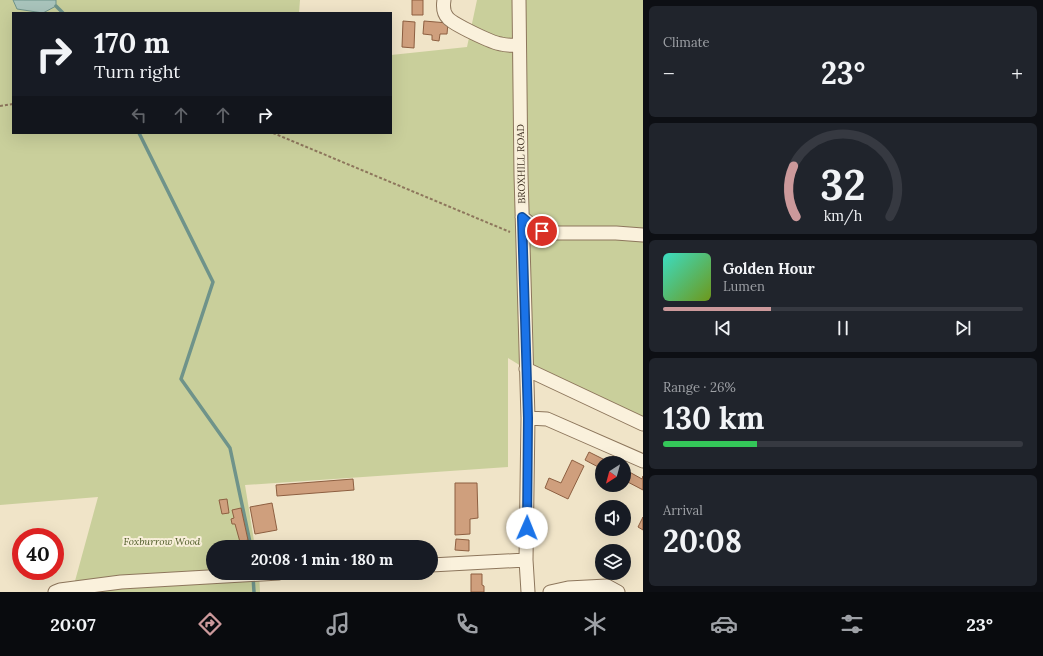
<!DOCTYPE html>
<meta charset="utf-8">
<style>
:root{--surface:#171b24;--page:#20242c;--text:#f1f3f6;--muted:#9ea1a6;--line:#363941;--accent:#cc999b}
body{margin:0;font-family:Lora,serif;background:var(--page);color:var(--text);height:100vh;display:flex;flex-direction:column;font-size:15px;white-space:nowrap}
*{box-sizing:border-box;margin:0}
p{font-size:13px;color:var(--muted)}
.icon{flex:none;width:22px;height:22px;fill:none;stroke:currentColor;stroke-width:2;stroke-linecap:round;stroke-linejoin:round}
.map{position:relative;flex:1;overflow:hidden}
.panel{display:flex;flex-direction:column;gap:6px;padding:6px;background:#0d0f14;width:400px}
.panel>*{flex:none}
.guide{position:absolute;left:12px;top:12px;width:380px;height:122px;border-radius:0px;box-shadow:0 4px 16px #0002;background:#171b24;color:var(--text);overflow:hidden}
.needle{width:26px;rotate:216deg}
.controls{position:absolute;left:595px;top:456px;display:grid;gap:8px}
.controls a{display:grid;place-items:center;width:36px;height:36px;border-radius:50%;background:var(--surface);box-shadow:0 4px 16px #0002;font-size:20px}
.speed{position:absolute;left:12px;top:528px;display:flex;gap:8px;font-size:20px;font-weight:700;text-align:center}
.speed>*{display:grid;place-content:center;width:52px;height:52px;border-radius:50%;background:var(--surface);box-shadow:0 4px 16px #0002;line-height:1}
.speed .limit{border:6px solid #d22;background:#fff;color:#111}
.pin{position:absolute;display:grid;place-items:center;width:34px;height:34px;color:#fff;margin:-17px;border:2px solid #fff;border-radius:50%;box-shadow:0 1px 4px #0007}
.me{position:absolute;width:44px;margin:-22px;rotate:1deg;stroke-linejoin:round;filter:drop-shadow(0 0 3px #0008)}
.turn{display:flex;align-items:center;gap:14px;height:84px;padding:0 16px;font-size:18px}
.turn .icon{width:52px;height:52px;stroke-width:2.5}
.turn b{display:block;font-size:28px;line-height:34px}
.lanes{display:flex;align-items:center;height:38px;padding:0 16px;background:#0003;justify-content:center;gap:20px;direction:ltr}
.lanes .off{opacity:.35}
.big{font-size:30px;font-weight:700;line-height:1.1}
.panel .card{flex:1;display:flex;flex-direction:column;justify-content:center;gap:6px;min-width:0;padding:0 14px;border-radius:6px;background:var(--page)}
.panel .dial{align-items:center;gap:0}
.dial svg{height:104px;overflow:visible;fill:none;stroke:var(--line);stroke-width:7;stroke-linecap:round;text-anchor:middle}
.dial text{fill:var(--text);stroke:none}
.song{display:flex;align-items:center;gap:12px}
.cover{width:48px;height:48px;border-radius:6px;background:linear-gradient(135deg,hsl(170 70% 55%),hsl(80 70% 35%))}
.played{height:4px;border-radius:2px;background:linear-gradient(90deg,var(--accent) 30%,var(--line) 30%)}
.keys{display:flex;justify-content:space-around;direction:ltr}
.heat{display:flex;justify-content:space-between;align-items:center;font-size:22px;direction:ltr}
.charge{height:6px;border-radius:3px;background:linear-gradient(90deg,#34c759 26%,var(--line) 0)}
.trip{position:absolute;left:206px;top:540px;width:232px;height:40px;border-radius:20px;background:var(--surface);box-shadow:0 4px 16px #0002;font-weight:700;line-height:40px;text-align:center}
.dock{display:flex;height:64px;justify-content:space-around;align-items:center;background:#090b0e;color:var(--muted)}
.dock .icon{width:28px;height:28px}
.dock .active{color:var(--accent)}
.dock b{font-size:18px;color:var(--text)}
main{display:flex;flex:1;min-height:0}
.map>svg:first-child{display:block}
</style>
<main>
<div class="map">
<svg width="643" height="592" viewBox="0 0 643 592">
<rect width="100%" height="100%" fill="#f0e4c8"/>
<!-- green -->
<path fill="#c9cf9b" d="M0,0H300L299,13H13V133H391V55L467,47L477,0H643V428L526,369L508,358V467L245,485L255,547H213V573H259L260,592H72L98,497L0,505Z"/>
<!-- water -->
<path fill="#a9c4bc" stroke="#6f938a" d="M13,0H56V6L43,13L17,9Z"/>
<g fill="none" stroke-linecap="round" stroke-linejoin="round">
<!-- stream -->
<path stroke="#6f938a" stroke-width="3.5" d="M56,6L63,13
M139,133L213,282L181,379L230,448L251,547
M253,576L254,592"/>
</g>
<!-- building -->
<path fill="#cf9f7d" stroke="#8d5f41" d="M412,0H423V15H412Z
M403,21L415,22L414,48L402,47Z
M424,21L448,23L447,34H440L439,41L432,40V35L423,34Z
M589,452L607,461L608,459L617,463H602V469L585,460Z
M572,460L584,466L568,499L545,488L549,478L561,483Z
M624,469L642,479L643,476V490L624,480Z
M353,479L354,490L277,496L276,485Z
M455,483H477L478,518L470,519V534L455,535Z
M227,499L229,513L222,514L219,500Z
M272,503L277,530L255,534L250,507Z
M241,508L248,540L240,542L235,524H232L231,519L234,518L232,510Z
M643,517V530L638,527Z
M456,539L469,540V551L455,550Z
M274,542V547H257V543Z
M55,548H57L56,570H55Z
M471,574H482V585L484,586V592H471Z"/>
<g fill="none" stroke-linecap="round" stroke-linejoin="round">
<!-- minor casing -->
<g stroke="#8d765c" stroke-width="15">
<path id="minor" d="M444,0C443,6 443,13 448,18C453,24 492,43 501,44C507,46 513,45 519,45
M519,0L521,175L528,418L526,560L528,592
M522,217L534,227L542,231L554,233H616L643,235
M526,369L643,424
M528,418L547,419L643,461
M431,565L526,560
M55,592L60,590L121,582L279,573
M550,592L568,588L607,586L618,592"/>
</g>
<!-- path -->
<path stroke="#8d765c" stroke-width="2" stroke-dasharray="3 2" stroke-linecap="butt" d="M0,106L13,104
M273,133L510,232"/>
<!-- minor -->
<use href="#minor" stroke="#faf1dc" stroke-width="13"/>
</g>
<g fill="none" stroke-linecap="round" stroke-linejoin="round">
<!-- route casing -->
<g stroke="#114b97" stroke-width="10">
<path id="route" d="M527,528L528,418L522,217L534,227L542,231"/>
</g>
<!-- route -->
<use href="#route" stroke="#1a73e8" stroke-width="7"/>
</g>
<g text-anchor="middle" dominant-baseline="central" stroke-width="4" stroke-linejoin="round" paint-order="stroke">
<!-- street labels -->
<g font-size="10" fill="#3d2e20" stroke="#f7eed8">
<text transform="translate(521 164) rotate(-91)">BROXHILL ROAD</text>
</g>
<!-- park labels -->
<g font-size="10" font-style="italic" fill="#4d5a26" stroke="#f7eed8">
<text x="162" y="541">Foxburrow Wood</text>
</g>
</g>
</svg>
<div class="controls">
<a><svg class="needle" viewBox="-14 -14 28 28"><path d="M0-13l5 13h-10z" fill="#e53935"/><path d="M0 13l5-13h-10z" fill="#9ea1a6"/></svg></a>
<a><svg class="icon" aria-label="sound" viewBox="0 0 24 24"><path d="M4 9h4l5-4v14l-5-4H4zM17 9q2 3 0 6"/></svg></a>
<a><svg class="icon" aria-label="layers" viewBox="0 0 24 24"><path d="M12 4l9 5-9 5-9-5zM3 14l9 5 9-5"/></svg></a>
</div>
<div class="speed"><div class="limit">40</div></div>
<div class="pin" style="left:542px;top:231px;background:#d93025"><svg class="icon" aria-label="arrive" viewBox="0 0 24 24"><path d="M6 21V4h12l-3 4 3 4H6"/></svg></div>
<svg class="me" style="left:527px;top:528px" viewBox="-20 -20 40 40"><circle r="19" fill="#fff"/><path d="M0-13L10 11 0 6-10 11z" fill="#1a73e8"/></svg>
<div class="trip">20:08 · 1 min · 180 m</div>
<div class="guide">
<div class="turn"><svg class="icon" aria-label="right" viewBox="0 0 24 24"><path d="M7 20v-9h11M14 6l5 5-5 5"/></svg><div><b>170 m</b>Turn right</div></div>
<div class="lanes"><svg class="icon off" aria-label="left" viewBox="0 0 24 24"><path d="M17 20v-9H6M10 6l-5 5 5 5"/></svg><svg class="icon off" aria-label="ahead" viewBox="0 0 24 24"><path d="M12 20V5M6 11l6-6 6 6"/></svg><svg class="icon off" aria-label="ahead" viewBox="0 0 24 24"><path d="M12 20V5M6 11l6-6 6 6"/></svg><svg class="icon" aria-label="right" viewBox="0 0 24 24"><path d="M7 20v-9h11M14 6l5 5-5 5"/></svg></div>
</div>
</div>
<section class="panel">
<div class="card"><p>Climate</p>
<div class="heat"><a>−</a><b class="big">23°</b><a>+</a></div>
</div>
<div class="card dial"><svg viewBox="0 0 100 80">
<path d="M14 69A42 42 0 1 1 86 69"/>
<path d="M14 69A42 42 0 0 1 12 30" stroke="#cc999b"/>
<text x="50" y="56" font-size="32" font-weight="700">32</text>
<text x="50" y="72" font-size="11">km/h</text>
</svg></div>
<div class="card">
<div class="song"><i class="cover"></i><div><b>Golden Hour</b><p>Lumen</p></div></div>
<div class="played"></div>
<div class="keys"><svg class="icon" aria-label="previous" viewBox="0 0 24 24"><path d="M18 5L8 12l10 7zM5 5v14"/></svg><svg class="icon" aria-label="pause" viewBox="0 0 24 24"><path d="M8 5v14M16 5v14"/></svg><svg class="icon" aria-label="next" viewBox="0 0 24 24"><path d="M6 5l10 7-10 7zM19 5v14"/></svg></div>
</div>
<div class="card"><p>Range · 26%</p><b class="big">130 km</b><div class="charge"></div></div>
<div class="card"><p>Arrival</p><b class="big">20:08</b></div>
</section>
</main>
<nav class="dock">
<b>20:07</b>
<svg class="icon active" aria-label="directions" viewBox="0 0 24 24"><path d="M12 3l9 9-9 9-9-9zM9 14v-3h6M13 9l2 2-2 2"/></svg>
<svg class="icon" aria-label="music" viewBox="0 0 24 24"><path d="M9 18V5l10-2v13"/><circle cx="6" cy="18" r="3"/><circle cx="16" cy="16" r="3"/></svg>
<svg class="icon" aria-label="phone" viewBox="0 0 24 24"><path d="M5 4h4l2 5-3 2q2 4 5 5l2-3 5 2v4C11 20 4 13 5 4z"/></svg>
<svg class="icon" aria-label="climate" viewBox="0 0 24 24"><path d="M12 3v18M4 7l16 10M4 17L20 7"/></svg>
<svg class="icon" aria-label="car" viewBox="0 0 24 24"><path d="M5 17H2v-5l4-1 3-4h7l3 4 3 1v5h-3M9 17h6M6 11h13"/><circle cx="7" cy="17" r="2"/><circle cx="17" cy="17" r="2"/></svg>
<svg class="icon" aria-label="filters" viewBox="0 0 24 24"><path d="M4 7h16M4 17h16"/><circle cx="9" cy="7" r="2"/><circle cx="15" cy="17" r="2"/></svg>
<b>23°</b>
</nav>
